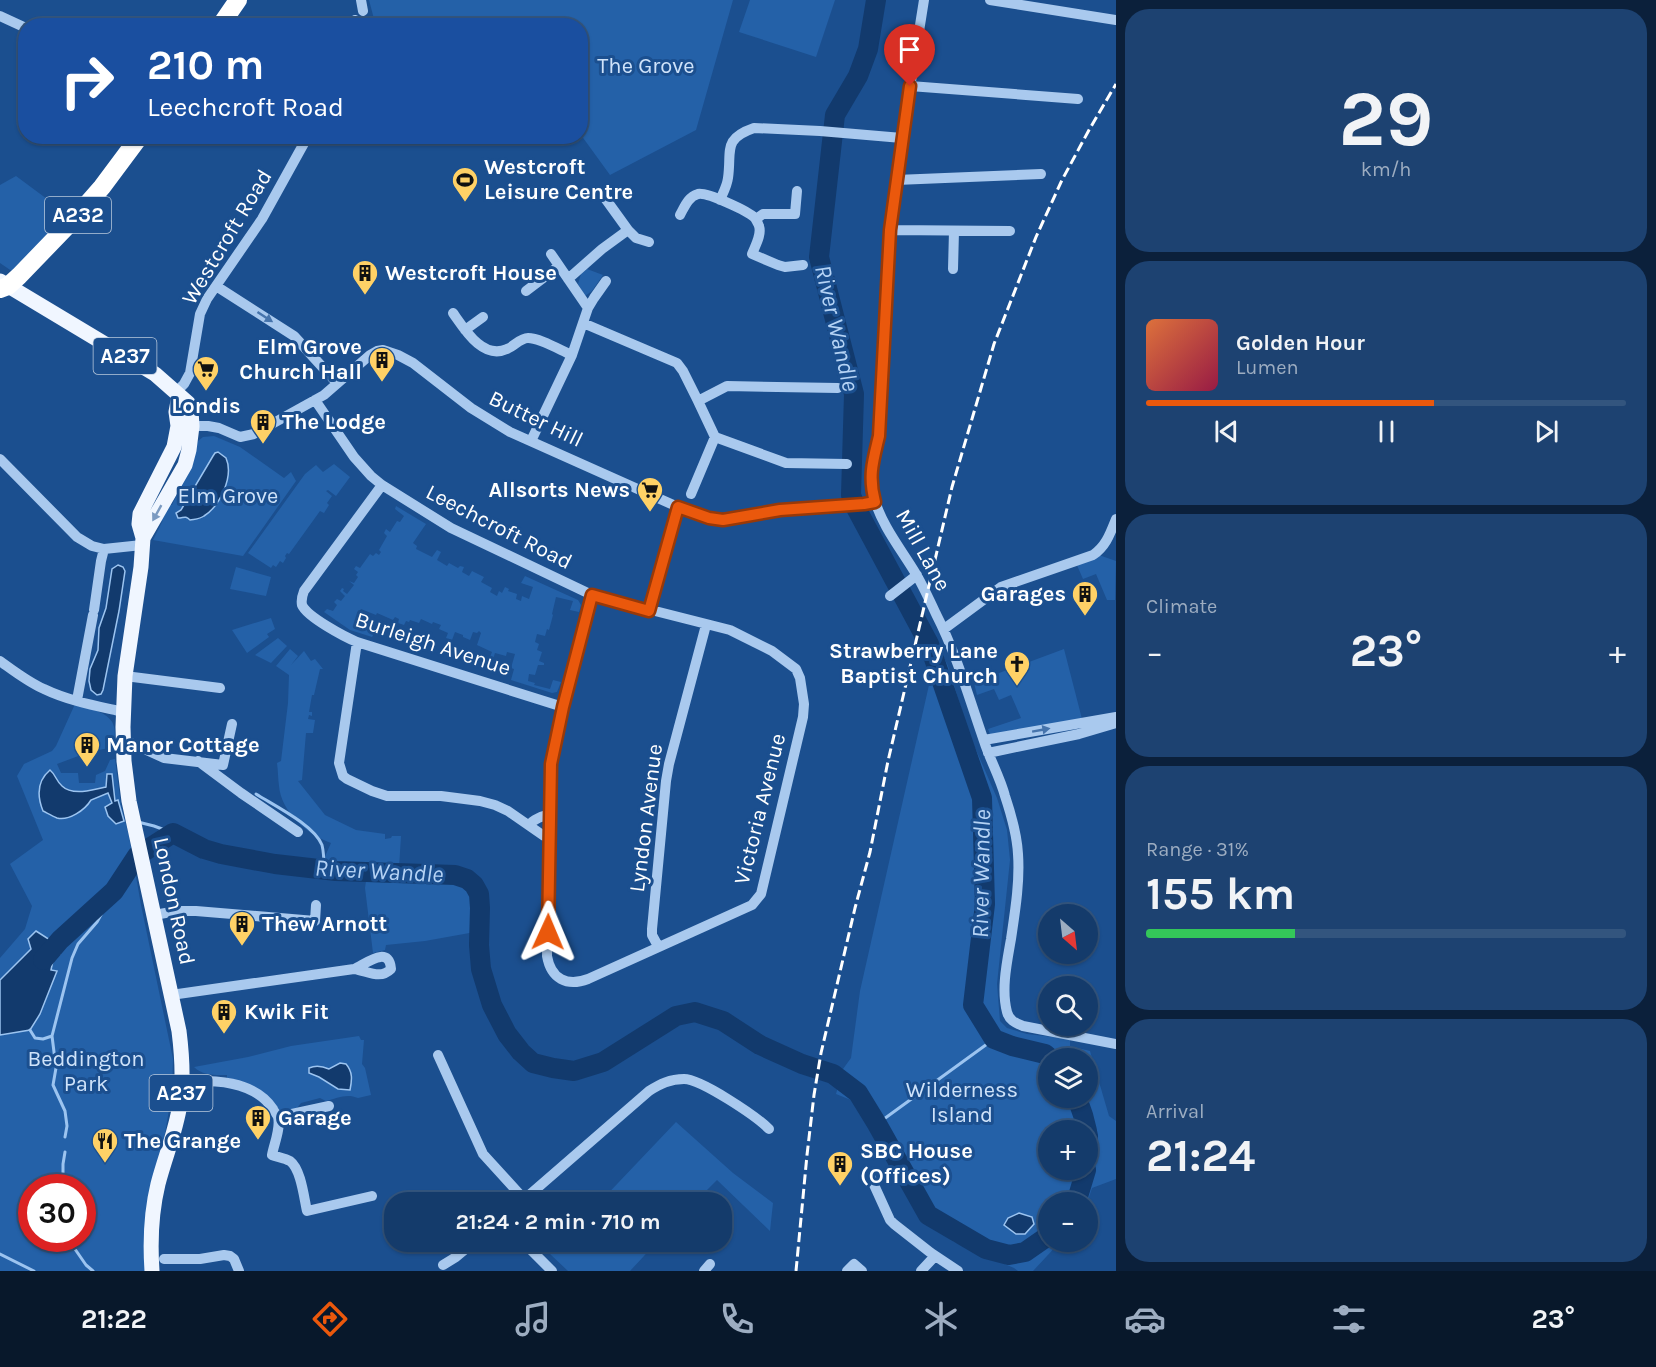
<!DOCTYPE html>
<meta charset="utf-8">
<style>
:root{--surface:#143b6b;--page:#1d4271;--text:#f1f3f6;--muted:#9dadc1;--line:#33557e;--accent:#ea580c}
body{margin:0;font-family:Karla,sans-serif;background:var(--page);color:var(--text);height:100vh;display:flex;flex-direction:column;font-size:22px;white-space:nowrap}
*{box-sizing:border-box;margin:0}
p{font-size:20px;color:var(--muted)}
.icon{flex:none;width:33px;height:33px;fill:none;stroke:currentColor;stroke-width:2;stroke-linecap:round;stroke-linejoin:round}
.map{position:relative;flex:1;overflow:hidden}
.details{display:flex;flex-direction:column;gap:9px;padding:9px;background:#0b203b;width:540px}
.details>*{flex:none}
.banner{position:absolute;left:18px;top:18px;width:570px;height:126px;border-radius:24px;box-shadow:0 2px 4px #0004,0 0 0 2px var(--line);background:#1a4fa0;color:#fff;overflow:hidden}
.needle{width:39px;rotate:152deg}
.controls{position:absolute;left:1038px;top:904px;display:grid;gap:12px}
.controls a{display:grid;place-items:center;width:60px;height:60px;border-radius:50%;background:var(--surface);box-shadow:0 2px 4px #0004,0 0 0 2px var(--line);font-size:30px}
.speed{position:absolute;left:18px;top:1174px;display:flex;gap:12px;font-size:30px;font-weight:700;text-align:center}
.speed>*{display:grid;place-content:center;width:78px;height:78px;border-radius:50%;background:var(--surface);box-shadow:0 2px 4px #0004,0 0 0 2px var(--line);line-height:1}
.speed .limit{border:9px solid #d22;background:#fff;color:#111}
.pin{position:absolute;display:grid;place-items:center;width:51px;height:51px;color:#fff;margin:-62px -26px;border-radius:50% 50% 50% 0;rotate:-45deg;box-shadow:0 0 6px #0007}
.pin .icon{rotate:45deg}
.me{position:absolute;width:66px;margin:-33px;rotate:1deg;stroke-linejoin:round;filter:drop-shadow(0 0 4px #0008)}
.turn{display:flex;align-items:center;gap:21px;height:126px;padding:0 30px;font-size:27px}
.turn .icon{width:78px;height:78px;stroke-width:2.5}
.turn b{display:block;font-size:42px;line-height:51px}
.big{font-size:45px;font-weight:700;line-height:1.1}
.details .widget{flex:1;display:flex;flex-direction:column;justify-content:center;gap:9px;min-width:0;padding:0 21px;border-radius:24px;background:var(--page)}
.details .dial{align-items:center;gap:0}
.dial b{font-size:78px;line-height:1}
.song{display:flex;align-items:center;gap:18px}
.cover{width:72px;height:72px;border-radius:9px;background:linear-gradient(135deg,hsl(20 70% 55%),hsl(340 70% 35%))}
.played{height:6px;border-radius:3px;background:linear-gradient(90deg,var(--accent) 60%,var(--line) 60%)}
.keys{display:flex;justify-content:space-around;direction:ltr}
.heat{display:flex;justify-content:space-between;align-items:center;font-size:33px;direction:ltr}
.charge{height:9px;border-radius:4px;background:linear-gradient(90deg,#34c759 31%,var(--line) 0)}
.trip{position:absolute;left:384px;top:1192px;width:348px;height:60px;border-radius:24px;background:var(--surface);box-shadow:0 2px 4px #0004,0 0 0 2px var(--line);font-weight:700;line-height:60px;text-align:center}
.tab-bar{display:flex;height:96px;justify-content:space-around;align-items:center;background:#08182b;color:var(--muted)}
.tab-bar .icon{width:42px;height:42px}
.tab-bar .current{color:var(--accent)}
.tab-bar b{font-size:27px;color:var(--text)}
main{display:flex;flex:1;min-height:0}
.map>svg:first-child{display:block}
</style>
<main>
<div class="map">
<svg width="1116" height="1271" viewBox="0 0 1116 1271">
<rect width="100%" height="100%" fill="#1b4f8f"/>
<!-- green -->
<path fill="#2461a8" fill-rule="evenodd" d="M369,0H733L696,130L610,175L581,135L580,26L378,25L374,19Z
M750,0H835L816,57L739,32Z
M16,176L74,219L19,276L0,263V185Z
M587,269L603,275L592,291L585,296L578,284L581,274Z
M214,436L240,447L284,478L291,472L296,481L243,556L153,540L163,520L160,523L169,503L172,505L179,490L198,441L203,437Z
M334,464L350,477L336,496L328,490L326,491L332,496L327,503L329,505L324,513L320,511L289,554L287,553L285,556L286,558L283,563L280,561L276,567L273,565L271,568L248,553L305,474L316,465L323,472Z
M396,506L426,524L413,543L417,546L416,549L432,557L437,550L441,552L437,560L447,566L449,563L458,568L460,566L464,567L462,572L469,576L472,571L484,577L481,582L492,588L490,592L497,596L499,591L502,593L505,587L509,589L508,591L517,594L516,599L521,601L522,596L529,599L533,587L521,583L525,576L578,600L581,605L579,612L570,610L573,601L556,597L552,614L553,615L549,630L547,629L545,636L537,634L535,642L539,644L537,650L542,652L539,661L544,663V665H538L535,675L529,674L528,681L535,683L534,685L550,689L553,680L561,682L557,692L552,693L511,680L514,669L511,668L515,654L507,652L506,656L495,653L493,659L490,657L492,652L477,645L481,633L479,631L477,633L473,632L470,640L463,637V635L455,632L452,640L446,638L448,633L439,629L441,625L433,622L432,624L421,619L419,623L410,620L409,622L406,621L404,625L398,623L399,619L395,617L393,620L377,613L376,615L361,609L356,617L357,619V621L373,629L378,621L380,622L372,637L350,630L324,612L327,609L333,611L337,605L334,602L337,599L341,601L345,596L340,591L342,588L344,589L343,591L347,594L354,585L349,581L354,583L358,577L356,575L358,572L354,569L356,566L360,568L370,554L373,556L376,553L379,555L381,552L379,550L387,536L384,533L386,529L390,532L397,521L400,522L404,516L395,509Z
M1096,554L1116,561L1115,600H1107L1096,574L1083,579L1076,563Z
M236,567L271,577L266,596L230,589Z
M271,618L275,629L267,634L269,637L247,653L232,630Z
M278,638L287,646L271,663L255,655Z
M938,645L948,666L970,736L997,798L1007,830L1010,860L997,984L1000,1021L1007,1028L1027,1034L1070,1039V1046L1090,1051L1109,1116L1116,1121V1179L1092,1188L1087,1203H1048V1242H1060L1033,1271H1018L1014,1268L954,1242L920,1216L873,1119L851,1100L836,1094L843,1069L851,1058L860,991ZM1048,1059H1088V1098H1048ZM1048,1131H1088V1170H1048Z
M290,649L298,656L291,665L304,651L311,661L315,659L323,669H320L314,695H312L309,712H312V716L309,715L308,719L315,720L313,733H306L302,780L298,781L325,815L356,830L385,834V839L391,838L392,836H401L399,868L322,863L331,843C308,835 281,812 279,786C278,779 278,770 277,763L281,761L288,703L289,675L276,666Z
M1064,649L1082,719L991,737L988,729L1021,718L1011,695L999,700L994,689L977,695L974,683L1017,666L1025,655L1029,662Z
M75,704C87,707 112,713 114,727C116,733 114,740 114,747L89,752L57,764L61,773H78L79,783H95L96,775L105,771L110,760L115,759L121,805L129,836L141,905L173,1059L172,1092L161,1157L148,1271H0V958L25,929L32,906L10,864L43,840L17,776L24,764L52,751L56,746ZM32,1188H82V1239H32Z
M366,881L459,884C464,886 470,887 472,891C477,898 475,923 475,932L425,941L386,945L385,950L373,953L365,888Z
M359,1036L361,1040H364L362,1064L365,1068L371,1095L358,1098C347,1093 337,1098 326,1101L320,1098L301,1103L297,1108L287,1111L280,1110L227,1078V1075C215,1075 203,1076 194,1067L248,1057L291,1046Z
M676,1122L733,1173L773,1203L770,1231L717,1180L694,1203H599Z
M562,1242H657L630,1271H568L550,1254Z"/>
<!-- water -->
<path fill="#123a6d" stroke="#9cc4f0" stroke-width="1.5" d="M218,452L226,458C234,476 220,506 204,516C200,519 195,519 190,520C185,515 184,518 178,518L176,513L181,510L213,456L215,453Z
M118,565L123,567L125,571L119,611L103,690L101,694L97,695L91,690L89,681L90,669L98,650L99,628L106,608L112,569Z
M50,770C56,775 56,781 62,786C72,796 94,790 106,787L107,774H112L115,801L118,800L124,821L116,824L108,816L105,807L112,803L108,793L91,800C85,810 69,821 57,818C52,816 47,813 43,811C37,796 37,781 50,770Z
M36,931L53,942L60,940V954L54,956L51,970L57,971L40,1014L30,1030L0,1035V980L31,949L28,939Z
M340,1063L346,1064C353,1072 352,1080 350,1090L338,1089L319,1077L309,1073V1068C316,1065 322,1066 329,1069Z
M1019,1213L1032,1217L1034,1224L1025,1234H1016L1004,1225L1008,1218Z"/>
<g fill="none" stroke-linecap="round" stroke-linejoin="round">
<!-- stream -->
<path stroke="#9cc4f0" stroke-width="3" d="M256,794C275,806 314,825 322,845C324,853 324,861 324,869
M138,822L154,826L173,833
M30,1030L35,1038L43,1039L52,1036
M877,1124L994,1039
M65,1137L67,1126L65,1111L53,1085L56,1068L52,1036L72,958L78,944L97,922L114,891
M63,1188V1164L65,1152
M68,1239L86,1265L93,1271
M0,1254L34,1271"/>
<!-- river -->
<path stroke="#123a6d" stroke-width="20" d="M876,0L868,49L858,76L835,115L819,257L854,394L851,495L855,506L929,644L982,798L985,904L973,1005L994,1039L1012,1046L1045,1054L1051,1059
M43,960L60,940L114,891L137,856L173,833L204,849L221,854L275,864L336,871L455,875L467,879L474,885L479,894L480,908L479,945L481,969L492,1005L507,1034L521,1052L533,1063L553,1068L574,1071L603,1062L676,1016L695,1012L723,1021L760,1045L802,1064L833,1074L858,1093L877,1124L928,1215L986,1249L1009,1255L1025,1252L1048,1236
M1077,1098L1083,1115L1087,1131
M1088,1135V1150
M1076,1203L1086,1170"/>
<!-- minor -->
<path stroke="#a9c9ee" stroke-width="10" d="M361,0L363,11
M924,0L902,138L889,230L879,436C873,458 868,476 874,498C882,526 901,549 916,574C923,586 930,601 936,614C957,655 969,698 984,741C990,760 1000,777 1005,796C1011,814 1017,835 1018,854C1020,882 1015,912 1011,939C1007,962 1001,989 1007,1012C1009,1020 1015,1023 1023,1026L1116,1044
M990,0L1116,20
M0,16L26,28
M354,26L355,20
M910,86L1078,99
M896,180L1041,174
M602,194L628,230
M720,200C723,193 727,186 728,178C732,151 722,139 754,128L820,131L902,138
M680,215C685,206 688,197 698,194C707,192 748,211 755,218C756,220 759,225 759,226C762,235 755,246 752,254L778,265L785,267L803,265
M756,219L763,214H795L797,191
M889,230L1010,231
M551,254L588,308
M953,269L954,231
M568,279L602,249L628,230L636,238L649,242
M216,286L294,336L337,383
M526,291L559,266
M453,313C465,330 483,360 507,349C515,346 520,338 528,338C540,338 560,350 572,355
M583,323L677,363L683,371L698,401L727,386L838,388
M465,330L483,317
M176,392L184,384L190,373L200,314L207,299L262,219L308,136
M315,400L354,457L371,476L382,485L451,528L592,595L730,630L772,651L796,669L800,678L804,704L803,717L761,894L752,905L588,979C567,987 551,979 547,956L551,764L563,707L592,595
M698,401L715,437L786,463L847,464
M187,426H208L219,428L240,437L254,434L324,395L370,355L377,351L383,350L398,355L413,363L471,408L510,432L678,507L709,518L723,520L780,510L864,504L875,502
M531,441L572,355L588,308L594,298L606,281
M0,459L77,537L92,546L104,549L142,545
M382,485L304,591C302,596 301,600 302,605C307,617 345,637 357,642L563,707
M691,494L715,437
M890,596L917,575
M94,610L101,561L104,549
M649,611L678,507
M944,629L1001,587L1093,555C1106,546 1110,534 1116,519
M357,642L339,763L343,776L347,779L372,791L387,796H441L480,801L495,805L508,811L544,836H549
M0,661C14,671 28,682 44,689C69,701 97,706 123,712
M125,676L220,688
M77,700L93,615
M984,740L1116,717
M123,742L131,743L164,758L223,765L232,724
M988,753L1079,734L1116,723
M198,761L241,793L298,832
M529,825C533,820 543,815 549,815
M154,915L177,911H196L315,921L316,905
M658,946L652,935V929L666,781L669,764L706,625
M171,995L354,969C368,971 380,980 391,969C389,945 367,963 354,969
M438,1055L483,1154L524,1199
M182,1081C213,1080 254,1080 273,1109C274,1112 277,1114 278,1117C281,1128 274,1144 272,1155C277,1157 285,1158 290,1161C301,1169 304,1198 307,1211L372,1196
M278,1117L329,1106
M870,1176L890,1220L894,1224L931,1253L958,1271
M520,1203L649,1091C660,1084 670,1079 684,1079C701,1079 756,1116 769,1129
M523,1242L552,1271
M164,1259H200L224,1255L230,1256L234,1259L239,1271
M443,1265L456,1257L474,1242
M704,1271L710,1264
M847,1271L854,1264L862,1271
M921,1271L935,1256"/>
<!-- major -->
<path stroke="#f0f6ff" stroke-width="15" d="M0,281L155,374L188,403L191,411L192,426L189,450L185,465L143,538
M152,1271C150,1242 151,1213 158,1184C165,1157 176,1131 180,1104C184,1079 182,1055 179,1031L129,801L124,761L123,727L125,676L141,567L143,538L139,524L140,514L174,447L178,426L176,412L179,396"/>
<!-- highway -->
<path stroke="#fff" stroke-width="18" d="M220,26L238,0
M0,289L8,286L19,276L74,219L102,187L140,136"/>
<!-- rail -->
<path stroke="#fff" stroke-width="3" stroke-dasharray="10 4.5" stroke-linecap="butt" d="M796,1271L807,1155L814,1095L821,1053L855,908L870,852L888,761L952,487L994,344L1036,237L1062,180L1089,130L1116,84"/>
</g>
<!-- one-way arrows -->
<defs><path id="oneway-solid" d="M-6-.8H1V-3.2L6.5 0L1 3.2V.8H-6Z" transform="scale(1.5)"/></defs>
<g fill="#4674ac">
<use href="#oneway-solid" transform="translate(265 317) rotate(33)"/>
<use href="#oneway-solid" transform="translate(1041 730) rotate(-10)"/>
</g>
<use fill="#7b9ac1" href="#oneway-solid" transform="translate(157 513) rotate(119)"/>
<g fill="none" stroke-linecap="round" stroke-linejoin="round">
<!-- route casing -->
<g stroke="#983908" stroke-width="15">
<path id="route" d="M548,932L551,764L563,707L592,595L649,611L678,507L709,518L723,520L780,510L864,504L875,502C868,476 873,461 879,436L890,230L910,86"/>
</g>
<!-- route -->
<use href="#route" stroke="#ea580c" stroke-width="10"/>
</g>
<!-- icons -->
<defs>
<g id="stadium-pin" transform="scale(1.35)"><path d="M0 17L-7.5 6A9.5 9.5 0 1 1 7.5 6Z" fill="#ffd166" stroke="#1b4f8f"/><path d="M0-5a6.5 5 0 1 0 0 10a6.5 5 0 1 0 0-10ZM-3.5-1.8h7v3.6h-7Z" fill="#111"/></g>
<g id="building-pin" transform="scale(1.35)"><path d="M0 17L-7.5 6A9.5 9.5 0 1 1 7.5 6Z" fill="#ffd166" stroke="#1b4f8f"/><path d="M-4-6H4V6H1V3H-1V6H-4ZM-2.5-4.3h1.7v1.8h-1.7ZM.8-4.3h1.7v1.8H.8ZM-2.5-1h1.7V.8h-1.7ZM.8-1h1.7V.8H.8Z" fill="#111"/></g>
<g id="supermarket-pin" transform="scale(1.35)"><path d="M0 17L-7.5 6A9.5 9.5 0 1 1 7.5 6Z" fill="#ffd166" stroke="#1b4f8f"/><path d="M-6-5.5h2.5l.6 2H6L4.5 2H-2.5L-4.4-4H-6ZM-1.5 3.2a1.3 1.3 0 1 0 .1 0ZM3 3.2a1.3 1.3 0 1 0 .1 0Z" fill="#111"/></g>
<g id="church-pin" transform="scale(1.35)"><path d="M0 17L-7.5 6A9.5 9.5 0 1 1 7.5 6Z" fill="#ffd166" stroke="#1b4f8f"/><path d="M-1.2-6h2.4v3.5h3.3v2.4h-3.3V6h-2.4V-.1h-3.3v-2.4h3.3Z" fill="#111"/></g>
<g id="restaurant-pin" transform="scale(1.35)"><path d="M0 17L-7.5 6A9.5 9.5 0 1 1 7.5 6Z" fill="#ffd166" stroke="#1b4f8f"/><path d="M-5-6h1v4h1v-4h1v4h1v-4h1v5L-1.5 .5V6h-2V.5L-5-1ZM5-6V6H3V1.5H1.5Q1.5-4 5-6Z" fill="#111"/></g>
</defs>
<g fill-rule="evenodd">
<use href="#stadium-pin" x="465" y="180"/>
<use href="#building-pin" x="365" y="273"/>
<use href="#building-pin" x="382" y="360"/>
<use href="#supermarket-pin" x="206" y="369"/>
<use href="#building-pin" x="263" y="422"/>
<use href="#supermarket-pin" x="650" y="490"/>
<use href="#building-pin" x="1085" y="594"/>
<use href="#church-pin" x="1017" y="664"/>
<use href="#building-pin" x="87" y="745"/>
<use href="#building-pin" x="242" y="924"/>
<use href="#building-pin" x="224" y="1012"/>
<use href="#building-pin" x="258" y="1118"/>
<use href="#restaurant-pin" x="105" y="1141"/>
<use href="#building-pin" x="840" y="1164"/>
</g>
<g text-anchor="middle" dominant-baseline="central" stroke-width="6" stroke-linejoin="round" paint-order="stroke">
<!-- shield labels -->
<g fill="#1b4f8f" stroke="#bbcadd" stroke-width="1.5">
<rect x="45" y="197" width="66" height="36" rx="4.5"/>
<rect x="93.5" y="338" width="63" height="36" rx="4.5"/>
<rect x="149.5" y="1075" width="63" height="36" rx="4.5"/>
</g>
<g font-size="21" font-weight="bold" fill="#fff">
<text x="78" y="215">A232</text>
<text x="125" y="356">A237</text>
<text x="181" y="1093">A237</text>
</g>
<!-- park labels -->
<g font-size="22" fill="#cfe3fa" stroke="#1b4f8f">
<text x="646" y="66">The Grove</text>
<text x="228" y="496">Elm Grove</text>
<text x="86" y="1059">Beddington<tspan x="86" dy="25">Park</tspan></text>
<text x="962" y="1090">Wilderness<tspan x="962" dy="25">Island</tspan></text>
</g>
<!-- poi labels -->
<g font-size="22" font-weight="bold" fill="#fff" stroke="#1b4f8f" text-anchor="start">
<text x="484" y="167">Westcroft<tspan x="484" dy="25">Leisure Centre</tspan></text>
<text x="385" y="273">Westcroft House</text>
<text x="362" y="347" text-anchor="end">Elm Grove<tspan x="362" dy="25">Church Hall</tspan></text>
<text x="206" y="406" text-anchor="middle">Londis</text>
<text x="282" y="422">The Lodge</text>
<text x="630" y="490" text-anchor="end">Allsorts News</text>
<text x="1066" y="594" text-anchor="end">Garages</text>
<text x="998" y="651" text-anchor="end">Strawberry Lane<tspan x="998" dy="25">Baptist Church</tspan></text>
<text x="106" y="745">Manor Cottage</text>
<text x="262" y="924">Thew Arnott</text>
<text x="244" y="1012">Kwik Fit</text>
<text x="278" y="1118">Garage</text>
<text x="124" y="1141">The Grange</text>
<text x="860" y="1151">SBC House<tspan x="860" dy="25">(Offices)</tspan></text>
</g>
<!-- street labels -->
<g font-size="22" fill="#fff" stroke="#1b4f8f">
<text transform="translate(227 237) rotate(-59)">Westcroft Road</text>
<text transform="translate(536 419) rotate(26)">Butter Hill</text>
<text transform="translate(499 527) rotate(27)">Leechcroft Road</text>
<text transform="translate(923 550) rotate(61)">Mill Lane</text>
<text transform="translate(433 644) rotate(18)">Burleigh Avenue</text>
<text transform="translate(760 809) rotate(-76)">Victoria Avenue</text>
<text transform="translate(646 818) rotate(-83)">Lyndon Avenue</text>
<text transform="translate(174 901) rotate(78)">London Road</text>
</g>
<!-- water labels -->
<g font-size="24" font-style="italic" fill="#b5d3f5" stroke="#1b4f8f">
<text transform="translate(837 328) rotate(77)">River Wandle</text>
<text transform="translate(379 871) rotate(3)">River Wandle</text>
<text transform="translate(981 874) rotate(-89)">River Wandle</text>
</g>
</g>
</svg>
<div class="controls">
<a><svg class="needle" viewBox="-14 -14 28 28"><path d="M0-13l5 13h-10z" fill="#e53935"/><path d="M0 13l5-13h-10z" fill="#9dadc1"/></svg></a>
<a><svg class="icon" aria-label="search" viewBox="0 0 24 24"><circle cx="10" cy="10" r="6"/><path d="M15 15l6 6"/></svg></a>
<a><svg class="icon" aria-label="layers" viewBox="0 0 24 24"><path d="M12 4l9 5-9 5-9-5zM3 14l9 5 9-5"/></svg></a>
<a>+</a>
<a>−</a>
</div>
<div class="speed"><div class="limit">30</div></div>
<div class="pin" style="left:910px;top:86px;background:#d93025"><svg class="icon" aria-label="arrive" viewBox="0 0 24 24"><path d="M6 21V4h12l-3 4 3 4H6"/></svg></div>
<svg class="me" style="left:548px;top:932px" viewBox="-20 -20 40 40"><path d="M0-17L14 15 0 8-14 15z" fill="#ea580c" stroke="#fff" stroke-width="4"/></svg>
<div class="trip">21:24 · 2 min · 710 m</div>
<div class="banner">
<div class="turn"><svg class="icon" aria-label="right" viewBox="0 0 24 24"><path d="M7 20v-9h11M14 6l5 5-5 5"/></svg><div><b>210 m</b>Leechcroft Road</div></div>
</div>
</div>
<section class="details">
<div class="widget dial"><b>29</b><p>km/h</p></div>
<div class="widget">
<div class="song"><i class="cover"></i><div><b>Golden Hour</b><p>Lumen</p></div></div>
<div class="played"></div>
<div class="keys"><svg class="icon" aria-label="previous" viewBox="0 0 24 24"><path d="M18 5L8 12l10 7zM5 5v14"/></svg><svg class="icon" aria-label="pause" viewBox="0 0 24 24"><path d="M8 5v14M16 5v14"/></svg><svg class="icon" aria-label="next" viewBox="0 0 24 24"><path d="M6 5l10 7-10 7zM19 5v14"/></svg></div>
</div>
<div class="widget"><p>Climate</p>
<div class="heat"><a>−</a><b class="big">23°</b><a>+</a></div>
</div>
<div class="widget"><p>Range · 31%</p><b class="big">155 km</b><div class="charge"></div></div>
<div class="widget"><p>Arrival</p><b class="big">21:24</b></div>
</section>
</main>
<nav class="tab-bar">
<b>21:22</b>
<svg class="icon current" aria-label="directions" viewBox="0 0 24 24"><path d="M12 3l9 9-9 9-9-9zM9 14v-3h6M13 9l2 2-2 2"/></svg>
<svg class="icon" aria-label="music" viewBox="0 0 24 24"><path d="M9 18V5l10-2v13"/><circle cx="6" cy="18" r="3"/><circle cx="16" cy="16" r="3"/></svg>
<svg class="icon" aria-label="phone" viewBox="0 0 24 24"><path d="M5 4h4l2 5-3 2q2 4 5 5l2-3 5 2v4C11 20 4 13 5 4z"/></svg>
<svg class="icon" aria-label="climate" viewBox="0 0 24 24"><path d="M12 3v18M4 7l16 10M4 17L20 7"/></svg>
<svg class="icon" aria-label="car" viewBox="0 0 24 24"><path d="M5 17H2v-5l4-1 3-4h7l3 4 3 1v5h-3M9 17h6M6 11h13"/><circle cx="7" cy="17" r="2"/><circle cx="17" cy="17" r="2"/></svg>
<svg class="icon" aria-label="filters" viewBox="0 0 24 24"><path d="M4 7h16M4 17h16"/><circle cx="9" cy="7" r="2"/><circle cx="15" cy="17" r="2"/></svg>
<b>23°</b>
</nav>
